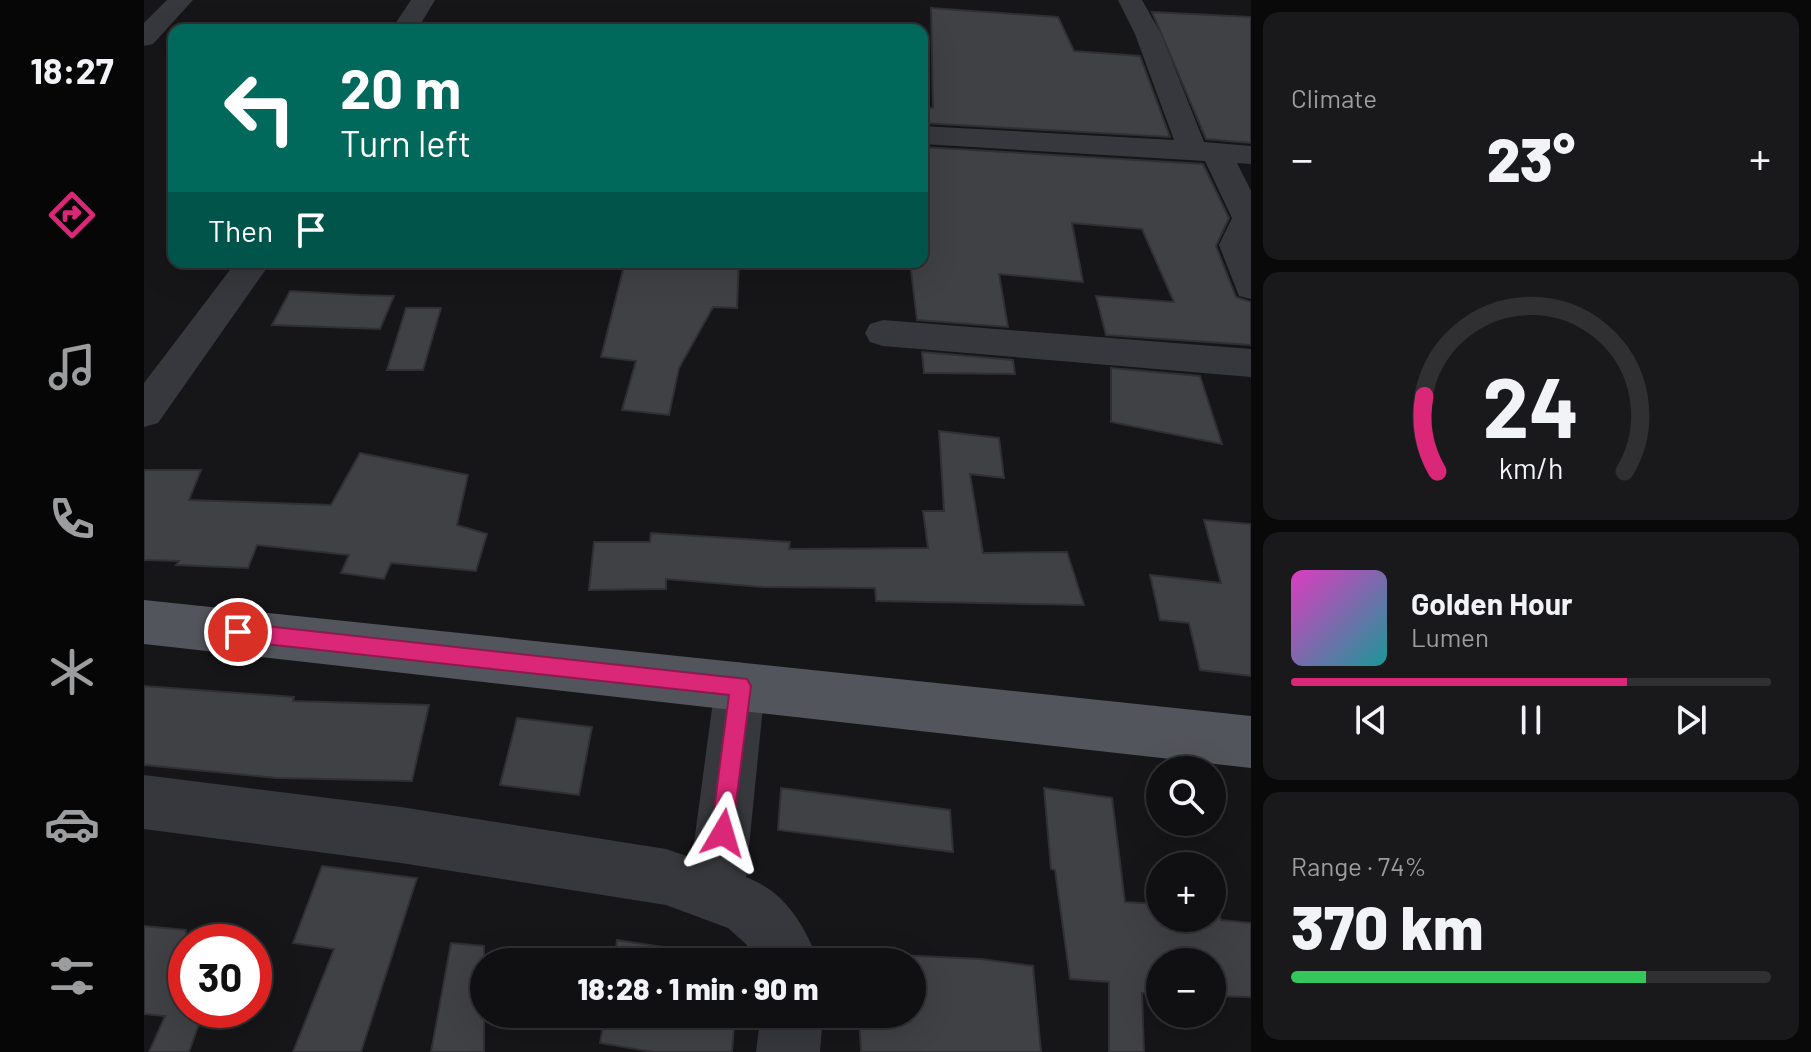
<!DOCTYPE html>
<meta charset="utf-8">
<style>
:root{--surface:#101012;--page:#19191b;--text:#f1f3f6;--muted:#9c9d9f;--line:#303032;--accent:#db2777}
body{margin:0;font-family:Barlow,sans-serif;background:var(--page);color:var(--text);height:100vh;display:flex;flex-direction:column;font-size:30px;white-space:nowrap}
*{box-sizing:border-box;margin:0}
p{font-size:26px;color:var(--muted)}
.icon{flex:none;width:44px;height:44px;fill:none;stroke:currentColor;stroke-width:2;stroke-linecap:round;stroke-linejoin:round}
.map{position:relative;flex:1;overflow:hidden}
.side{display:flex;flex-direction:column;gap:12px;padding:12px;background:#09090a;width:560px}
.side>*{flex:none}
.guide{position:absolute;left:24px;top:24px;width:760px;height:244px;border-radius:16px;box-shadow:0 8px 32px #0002,0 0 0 2px var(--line);background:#00695c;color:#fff;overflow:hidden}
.controls{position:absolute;left:1002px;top:756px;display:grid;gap:16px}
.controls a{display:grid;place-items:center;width:80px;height:80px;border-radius:50%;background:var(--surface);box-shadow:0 8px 32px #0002,0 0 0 2px var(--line);font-size:40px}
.speed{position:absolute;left:24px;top:924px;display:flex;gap:16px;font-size:40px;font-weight:700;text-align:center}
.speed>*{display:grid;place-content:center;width:104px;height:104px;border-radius:50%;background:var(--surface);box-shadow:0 8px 32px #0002,0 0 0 2px var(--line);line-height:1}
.speed .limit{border:12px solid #d22;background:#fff;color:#111}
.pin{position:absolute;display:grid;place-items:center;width:68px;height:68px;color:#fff;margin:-34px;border:4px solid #fff;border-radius:50%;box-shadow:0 2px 8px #0007}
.me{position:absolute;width:88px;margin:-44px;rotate:7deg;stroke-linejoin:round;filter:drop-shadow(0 0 6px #0008)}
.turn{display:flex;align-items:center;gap:28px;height:168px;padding:0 40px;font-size:36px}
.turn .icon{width:104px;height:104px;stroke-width:2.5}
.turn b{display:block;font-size:56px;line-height:68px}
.then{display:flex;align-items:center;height:76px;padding:0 40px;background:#0003;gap:16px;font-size:30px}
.big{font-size:60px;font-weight:800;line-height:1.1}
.side .tile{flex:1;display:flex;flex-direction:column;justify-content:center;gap:12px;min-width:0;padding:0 28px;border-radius:16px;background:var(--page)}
.side .dial{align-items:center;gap:0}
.dial svg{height:208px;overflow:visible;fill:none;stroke:var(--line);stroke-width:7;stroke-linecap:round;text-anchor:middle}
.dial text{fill:var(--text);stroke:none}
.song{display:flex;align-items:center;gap:24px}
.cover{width:96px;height:96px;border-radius:12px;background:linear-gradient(135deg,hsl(310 70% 55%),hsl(180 70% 35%))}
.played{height:8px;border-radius:4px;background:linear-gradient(90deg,var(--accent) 70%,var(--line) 70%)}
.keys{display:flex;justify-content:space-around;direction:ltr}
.heat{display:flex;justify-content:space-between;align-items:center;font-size:44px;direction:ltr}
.charge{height:12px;border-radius:6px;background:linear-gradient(90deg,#34c759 74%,var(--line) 0)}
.trip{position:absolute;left:326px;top:948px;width:456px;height:80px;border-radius:40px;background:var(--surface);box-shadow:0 8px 32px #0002,0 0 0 2px var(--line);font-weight:800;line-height:80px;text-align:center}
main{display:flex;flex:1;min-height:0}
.tab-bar{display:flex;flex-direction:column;width:144px;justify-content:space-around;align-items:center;background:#060607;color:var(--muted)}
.tab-bar .icon{width:56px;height:56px}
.tab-bar .on{color:var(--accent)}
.tab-bar b{font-size:36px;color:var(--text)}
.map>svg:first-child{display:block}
</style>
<main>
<nav class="tab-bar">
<b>18:27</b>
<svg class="icon on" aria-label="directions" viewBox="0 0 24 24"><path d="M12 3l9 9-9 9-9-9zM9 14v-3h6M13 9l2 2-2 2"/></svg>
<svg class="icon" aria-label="music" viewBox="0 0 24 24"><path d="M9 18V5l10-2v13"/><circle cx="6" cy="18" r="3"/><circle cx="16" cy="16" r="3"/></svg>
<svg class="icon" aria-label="phone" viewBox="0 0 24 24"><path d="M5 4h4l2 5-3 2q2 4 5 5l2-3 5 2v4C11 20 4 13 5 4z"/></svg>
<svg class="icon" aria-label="climate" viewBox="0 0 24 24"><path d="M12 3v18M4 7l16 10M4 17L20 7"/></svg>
<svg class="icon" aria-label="car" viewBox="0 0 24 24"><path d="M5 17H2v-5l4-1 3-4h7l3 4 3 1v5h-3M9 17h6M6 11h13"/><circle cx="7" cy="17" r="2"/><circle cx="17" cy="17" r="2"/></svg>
<svg class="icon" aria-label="filters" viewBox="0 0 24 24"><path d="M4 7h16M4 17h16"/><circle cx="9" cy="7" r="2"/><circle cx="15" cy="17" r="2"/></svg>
</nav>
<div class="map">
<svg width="1107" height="1052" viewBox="0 0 1107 1052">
<rect width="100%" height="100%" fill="#161618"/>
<!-- building -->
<path fill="#404145" stroke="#303034" stroke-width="2" d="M787,8L914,17L930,51L996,56L1026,137L778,123V107L789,108Z
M1008,12L1107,17V143L1062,139Z
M778,147L1059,164L1085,218L1072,246L1092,297L1107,302V345L962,335L952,296L1030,302L998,229L928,223L939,282L855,274L864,327L773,320L766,262H778Z
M481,262H595L593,308L569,307L535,368L525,415L478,410L492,361L457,357Z
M146,291L216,295L250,296L236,329L128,325Z
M262,308H297L279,370H243Z
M778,352L869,360L871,374L780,373Z
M967,368L1056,376L1078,444L967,422Z
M795,431L855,438L860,478L826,474L839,553L923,552L940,605L732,601L731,588L618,587L522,579V589L445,590L450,542H506L507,533L646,542L645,549L784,548L779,511H800Z
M216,453L324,475L313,525L343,534L332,571L247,563L240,579L197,573L205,555L113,545L104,568L32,565L35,561L0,560V470H57L45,500L187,505Z
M1060,520L1107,524V676L1056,670L1045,623L1016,620L1006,575L1077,583Z
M0,686L150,697L149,701L285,705L268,781L132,778L0,765Z
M373,718L448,727L435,795L356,785Z
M637,788L806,810L809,852L634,830Z
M900,788L968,798L981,902L1016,904V918H1068V906L1073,907L1077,920L1107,923V997L1068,996V962H1016V994L998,993L1000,1052H965V982L926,979L911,870L907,869Z
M178,866L273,878L217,1052H149L190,949L149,943Z
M0,926L42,930V1010H60L45,1052H5L21,1016L0,1014Z
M473,940L597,959L596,962H470Z
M307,943L340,946V1052H287Z
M712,953L837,959L889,966L897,1052H717L715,1014H768V962H713Z
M461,1014H591L588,1052H509L456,1043Z"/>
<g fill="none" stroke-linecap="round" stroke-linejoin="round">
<!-- minor -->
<path fill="#37383d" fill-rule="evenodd" d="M23,0H49L9,44L0,46V23Z
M267,0H291L273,30H247Z
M974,0H998L1017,34L1060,142L1107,146V164L1093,163L1107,191V299L1095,296L1075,245L1088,218L1061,161L778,144V126L1030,140L991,34Z
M92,262H127L14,423L0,427V383Z
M739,320L1107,349V377L739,346L726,342L721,333L726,324Z
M596,662L614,669L621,686L602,877C642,893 659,923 675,962H612L603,945L584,928L522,905L257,863L0,829V775L257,807L522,849L548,858L571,686L578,669Z
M617,1014H679L676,1052H612Z"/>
<!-- major -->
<path fill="#53555c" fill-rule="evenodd" d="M0,600L1107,716V768L0,644Z"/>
</g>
<!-- route -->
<path fill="#db2777" stroke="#8e194d" stroke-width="2" d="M94,623L603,679L607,686L587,841L579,844L571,841L567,833L585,695L94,641L87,639L84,632L87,625Z"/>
</svg>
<div class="controls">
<a><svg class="icon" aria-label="search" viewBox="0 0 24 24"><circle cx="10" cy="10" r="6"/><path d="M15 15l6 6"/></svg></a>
<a>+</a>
<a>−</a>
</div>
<div class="speed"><div class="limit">30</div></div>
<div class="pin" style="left:94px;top:632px;background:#d93025"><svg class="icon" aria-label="arrive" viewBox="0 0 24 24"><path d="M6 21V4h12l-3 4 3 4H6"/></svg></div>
<svg class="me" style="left:579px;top:833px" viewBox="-20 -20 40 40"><path d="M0-17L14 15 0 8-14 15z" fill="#db2777" stroke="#fff" stroke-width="4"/></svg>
<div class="trip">18:28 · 1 min · 90 m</div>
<div class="guide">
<div class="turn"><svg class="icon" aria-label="left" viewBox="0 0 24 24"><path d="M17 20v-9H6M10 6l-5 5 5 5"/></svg><div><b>20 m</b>Turn left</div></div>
<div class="then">Then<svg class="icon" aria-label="arrive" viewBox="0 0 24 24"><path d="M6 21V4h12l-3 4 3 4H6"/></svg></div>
</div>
</div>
<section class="side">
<div class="tile"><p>Climate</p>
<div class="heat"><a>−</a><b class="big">23°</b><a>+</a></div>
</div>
<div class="tile dial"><svg viewBox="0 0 100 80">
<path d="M14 69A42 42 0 1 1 86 69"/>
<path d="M14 69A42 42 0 0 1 9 40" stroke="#db2777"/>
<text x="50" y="56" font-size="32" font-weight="700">24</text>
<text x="50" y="72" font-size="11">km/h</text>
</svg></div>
<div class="tile">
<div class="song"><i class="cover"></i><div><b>Golden Hour</b><p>Lumen</p></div></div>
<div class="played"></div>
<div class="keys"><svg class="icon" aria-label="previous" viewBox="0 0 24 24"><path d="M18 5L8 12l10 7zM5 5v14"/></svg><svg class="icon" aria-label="pause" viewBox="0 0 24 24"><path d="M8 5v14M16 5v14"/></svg><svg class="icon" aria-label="next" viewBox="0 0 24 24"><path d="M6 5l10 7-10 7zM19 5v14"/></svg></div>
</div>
<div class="tile"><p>Range · 74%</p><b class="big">370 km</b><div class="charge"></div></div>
</section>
</main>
